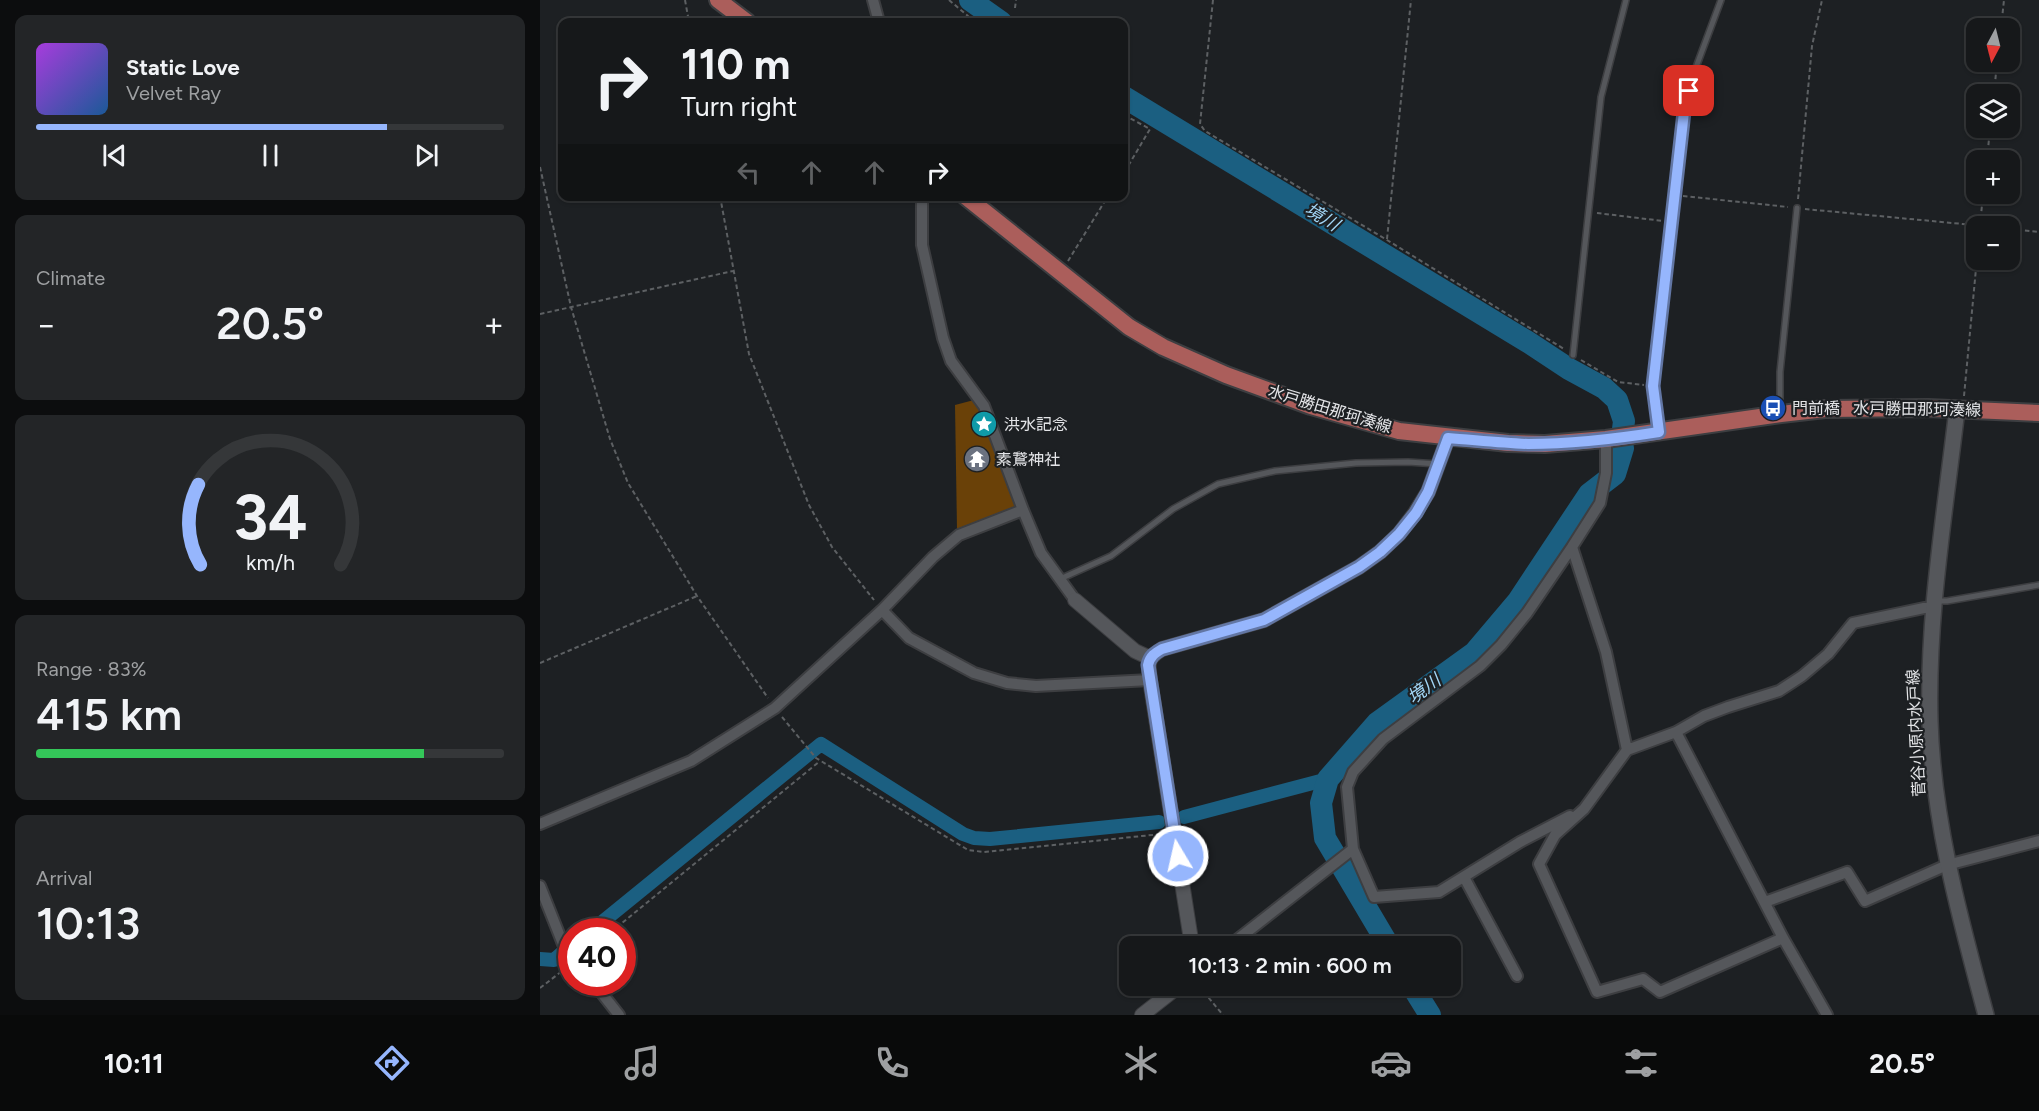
<!DOCTYPE html>
<meta charset="utf-8">
<style>
:root{--surface:#16181a;--page:#232527;--text:#f1f3f6;--muted:#9ea0a2;--line:#353739;--accent:#96b6fd}
body{margin:0;font-family:Figtree,"Noto Sans JP",sans-serif;background:var(--page);color:var(--text);height:100vh;display:flex;flex-direction:column;font-size:22px;white-space:nowrap}
*{box-sizing:border-box;margin:0}
p{font-size:20px;color:var(--muted)}
.icon{flex:none;width:33px;height:33px;fill:none;stroke:currentColor;stroke-width:2;stroke-linecap:round;stroke-linejoin:round}
.map{position:relative;flex:1;overflow:hidden}
.sheet{display:flex;flex-direction:column;gap:15px;padding:15px;background:#0c0d0e;width:540px}
.sheet>*{flex:none}
.top-card{position:absolute;left:18px;top:18px;width:570px;height:183px;border-radius:12px;box-shadow:0 2px 4px #0004,0 0 0 2px var(--line);background:#16181a;color:var(--text);overflow:hidden}
.needle{width:39px;rotate:187deg}
.fabs{position:absolute;left:1426px;top:18px;display:grid;gap:12px}
.fabs a{display:grid;place-items:center;width:54px;height:54px;border-radius:12px;background:var(--surface);box-shadow:0 2px 4px #0004,0 0 0 2px var(--line);font-size:30px}
.speed{position:absolute;left:18px;top:918px;display:flex;gap:12px;font-size:30px;font-weight:700;text-align:center}
.speed>*{display:grid;place-content:center;width:78px;height:78px;border-radius:50%;background:var(--surface);box-shadow:0 2px 4px #0004,0 0 0 2px var(--line);line-height:1}
.speed .limit{border:9px solid #d22;background:#fff;color:#111}
.pin{position:absolute;display:grid;place-items:center;width:51px;height:51px;color:#fff;margin:-26px;border-radius:12px;box-shadow:0 3px 9px #0006}
.me{position:absolute;width:66px;margin:-33px;rotate:351deg;stroke-linejoin:round;filter:drop-shadow(0 0 4px #0008)}
.turn{display:flex;align-items:center;gap:21px;height:126px;padding:0 24px;font-size:27px}
.turn .icon{width:78px;height:78px;stroke-width:2.5}
.turn b{display:block;font-size:42px;line-height:51px}
.lanes{display:flex;align-items:center;height:57px;padding:0 24px;background:#0003;justify-content:center;gap:30px;direction:ltr}
.lanes .off{opacity:.35}
.big{font-size:45px;font-weight:600;line-height:1.1}
.sheet .card{flex:1;display:flex;flex-direction:column;justify-content:center;gap:9px;min-width:0;padding:0 21px;border-radius:12px;background:var(--page)}
.sheet .dial{align-items:center;gap:0}
.dial svg{height:156px;overflow:visible;fill:none;stroke:var(--line);stroke-width:7;stroke-linecap:round;text-anchor:middle}
.dial text{fill:var(--text);stroke:none}
.song{display:flex;align-items:center;gap:18px}
.cover{width:72px;height:72px;border-radius:9px;background:linear-gradient(135deg,hsl(280 70% 55%),hsl(210 70% 35%))}
.played{height:6px;border-radius:3px;background:linear-gradient(90deg,var(--accent) 75%,var(--line) 75%)}
.keys{display:flex;justify-content:space-around;direction:ltr}
.heat{display:flex;justify-content:space-between;align-items:center;font-size:33px;direction:ltr}
.charge{height:9px;border-radius:4px;background:linear-gradient(90deg,#34c759 83%,var(--line) 0)}
.trip{position:absolute;left:579px;top:936px;width:342px;height:60px;border-radius:12px;background:var(--surface);box-shadow:0 2px 4px #0004,0 0 0 2px var(--line);font-weight:600;line-height:60px;text-align:center}
.menu{display:flex;height:96px;justify-content:space-around;align-items:center;background:#090a0a;color:var(--muted)}
.menu .icon{width:42px;height:42px}
.menu .on{color:var(--accent)}
.menu b{font-size:27px;color:var(--text)}
main{display:flex;flex:1;min-height:0}
.map>svg:first-child{display:block}
</style>
<main>
<section class="sheet">
<div class="card">
<div class="song"><i class="cover"></i><div><b>Static Love</b><p>Velvet Ray</p></div></div>
<div class="played"></div>
<div class="keys"><svg class="icon" aria-label="previous" viewBox="0 0 24 24"><path d="M18 5L8 12l10 7zM5 5v14"/></svg><svg class="icon" aria-label="pause" viewBox="0 0 24 24"><path d="M8 5v14M16 5v14"/></svg><svg class="icon" aria-label="next" viewBox="0 0 24 24"><path d="M6 5l10 7-10 7zM19 5v14"/></svg></div>
</div>
<div class="card"><p>Climate</p>
<div class="heat"><a>−</a><b class="big">20.5°</b><a>+</a></div>
</div>
<div class="card dial"><svg viewBox="0 0 100 80">
<path d="M14 69A42 42 0 1 1 86 69"/>
<path d="M14 69A42 42 0 0 1 13 28" stroke="#96b6fd"/>
<text x="50" y="56" font-size="32" font-weight="700">34</text>
<text x="50" y="72" font-size="11">km/h</text>
</svg></div>
<div class="card"><p>Range · 83%</p><b class="big">415 km</b><div class="charge"></div></div>
<div class="card"><p>Arrival</p><b class="big">10:13</b></div>
</section>
<div class="map">
<svg width="1499" height="1015" viewBox="0 0 1499 1015">
<rect width="100%" height="100%" fill="#1d2023"/>
<g fill="none" stroke-linecap="round" stroke-linejoin="round">
<!-- canal -->
<path stroke="#1b5f81" stroke-width="14" d="M644,817L788,779
M50,932L281,744L423,834L434,838L450,839L619,822
M0,959L14,960L23,952"/>
<!-- river -->
<path stroke="#1b5f81" stroke-width="22" d="M430,0L461,22
M584,97L988,342L1029,369L1064,388L1077,400L1084,421L1083,429
M849,946L785,838L781,803L788,779L837,723L934,653L978,601L1049,494L1075,474L1083,448
M872,986L890,1015"/>
</g>
<!-- building -->
<path fill="#6a4108" d="M434,400L441,411L476,506L417,529L415,405Z"/>
<g fill="none" stroke-linecap="round" stroke-linejoin="round">
<!-- service casing -->
<g stroke="#3d3e41" stroke-width="8">
<path id="service" d="M1033,355L1061,97L1086,0
M1240,412V372L1257,208
M1118,430L1113,386L1144,112L1155,70L1181,0
M520,579L571,556L633,509L678,484L735,471L816,463L868,462L898,464
M1397,601H1407L1499,585"/>
</g>
<!-- minor casing -->
<g stroke="#3d3e41" stroke-width="14">
<path id="minor" d="M333,0L339,22
M382,196V245L403,338L411,361L444,406L483,510L501,553L535,600
M1032,547L1066,652L1087,750
M342,610L369,638L434,673L467,683L496,686L610,680
M1136,732L1243,938L1287,1015
M1030,816L980,842L899,892L834,897L813,849L807,787L813,772L843,739L940,666L961,645L987,613L1032,547L1060,503L1066,473V439
M0,824L151,761L235,708L342,610L393,557L419,535L483,510
M924,877L977,976
M0,886L23,944L32,957
M1225,902L1307,872L1325,901L1407,865L1499,841
M1243,938L1120,992L1103,979L1057,992L999,864L1015,835L1044,809L1087,750L1136,732L1164,716L1188,707L1239,691L1262,676L1288,654L1313,623L1384,608H1394
M689,946L813,849
M53,982L79,1015"/>
</g>
<!-- tertiary casing -->
<g stroke="#3d3e41" stroke-width="16">
<path id="tertiary" d="M535,600L595,651L610,658
M652,946L610,680C608,663 606,659 622,649L724,620L819,567L840,552L859,534L875,513L888,492L908,438
M602,1015L639,986"/>
</g>
<!-- secondary casing -->
<g stroke="#3d3e41" stroke-width="18">
<path id="secondary" d="M1417,409C1405,513 1387,617 1390,721C1393,822 1420,918 1446,1015"/>
</g>
<!-- primary casing -->
<g stroke="#3d3e41" stroke-width="20">
<path id="primary" d="M178,0L207,22
M425,196L589,327L623,347L686,375L771,406L859,431L968,443L1005,444L1066,439L1241,414L1285,409L1388,408L1499,413"/>
</g>
<!-- path -->
<path stroke="#5d6063" stroke-width="2" stroke-dasharray="4.5 3" stroke-linecap="butt" d="M145,0L149,22
M409,0L435,22
M673,0L660,124L665,131L847,240L1024,349
M475,8L476,0
M1461,28L1464,0
M1454,94L1457,62
M584,115L610,129L584,173
M1447,160L1450,128
M0,167L31,307L70,439L88,483L157,596L228,698
M180,196L209,354L269,505L292,547L334,600
M1143,196L1248,207
M1258,199L1272,46L1282,0
M1265,209L1444,226
M1057,213L1123,221
M1440,226L1443,194
M1470,229L1499,232
M847,239L871,0
M528,261L568,196
M0,314L193,271
M1041,360L1078,382L1104,385
M1424,396L1437,258
M0,663L157,596
M242,717L276,758L428,850L444,852L622,834
M71,932L280,761
M659,986L683,1015
M0,988L26,968"/>
<!-- service -->
<use href="#service" stroke="#55575b" stroke-width="5"/>
<!-- minor -->
<use href="#minor" stroke="#55575b" stroke-width="10"/>
<!-- tertiary -->
<use href="#tertiary" stroke="#55575b" stroke-width="14"/>
<!-- secondary -->
<use href="#secondary" stroke="#55575b" stroke-width="15"/>
<!-- primary -->
<use href="#primary" stroke="#ab5e5b" stroke-width="16"/>
</g>
<g fill="none" stroke-linecap="round" stroke-linejoin="round">
<!-- route casing -->
<g stroke="#6276a4" stroke-width="15">
<path id="route" d="M638,856L608,665C610,656 615,653 622,649L724,620L819,567L840,552L859,534L876,513L888,492L908,438C935,440 961,443 988,444C1031,444 1075,439 1119,432L1113,386L1144,112L1149,91"/>
</g>
<!-- route -->
<use href="#route" stroke="#96b6fd" stroke-width="10"/>
</g>
<!-- icons -->
<defs>
<g id="bus-disc" transform="scale(1.35)"><circle r="9.5" fill="#1a4fb4" stroke="#1d2023"/><path d="M-5-6H5V4H4V6H2V4H-2V6H-4V4H-5ZM-3.5-4V0h7V-4ZM-3.5 1.2v1.5H-2V1.2ZM2 1.2v1.5H3.5V1.2Z" fill="#fff"/></g>
<g id="sight-disc" transform="scale(1.35)"><circle r="9.5" fill="#0f9aa8" stroke="#1d2023"/><path d="M0-6L1.8-2.2L6-1.7L2.9 1.2L3.7 5.4L0 3.3L-3.7 5.4L-2.9 1.2L-6-1.7L-1.8-2.2Z" fill="#fff"/></g>
<g id="temple-disc" transform="scale(1.35)"><circle r="9.5" fill="#6b7280" stroke="#1d2023"/><path d="M0-6L5-2H3V0L6.5 2.5H4V6H1.5V3h-3V6H-4V2.5H-6.5L-3 0V-2H-5Z" fill="#fff"/></g>
</defs>
<g fill-rule="evenodd">
<use href="#bus-disc" x="1233" y="408"/>
<use href="#sight-disc" x="444" y="424"/>
<use href="#temple-disc" x="437" y="459"/>
</g>
<g text-anchor="middle" dominant-baseline="central" stroke-width="4.5" stroke-linejoin="round" paint-order="stroke">
<!-- poi labels -->
<g font-size="16" fill="#e4e5e8" stroke="#1d2023" text-anchor="start">
<text x="1252" y="408">門前橋</text>
<text x="464" y="424">洪水記念</text>
<text x="456" y="459">素鵞神社</text>
</g>
<!-- street labels -->
<g font-size="16" fill="#e4e5e8" stroke="#1d2023">
<text transform="translate(790 409) rotate(17)">水戸勝田那珂湊線</text>
<text transform="translate(1377 409) rotate(1)">水戸勝田那珂湊線</text>
<text transform="translate(1376 733) rotate(-93)">菅谷小原内水戸線</text>
</g>
<!-- water labels -->
<g font-size="18" font-style="italic" fill="#a2d6f6" stroke="#1d2023">
<text transform="translate(782 217) rotate(31)">境川</text>
<text transform="translate(884 689) rotate(-36)">境川</text>
</g>
</g>
</svg>
<div class="fabs">
<a><svg class="needle" viewBox="-14 -14 28 28"><path d="M0-13l5 13h-10z" fill="#e53935"/><path d="M0 13l5-13h-10z" fill="#9ea0a2"/></svg></a>
<a><svg class="icon" aria-label="layers" viewBox="0 0 24 24"><path d="M12 4l9 5-9 5-9-5zM3 14l9 5 9-5"/></svg></a>
<a>+</a>
<a>−</a>
</div>
<div class="speed"><div class="limit">40</div></div>
<div class="pin" style="left:1149px;top:91px;background:#d93025"><svg class="icon" aria-label="arrive" viewBox="0 0 24 24"><path d="M6 21V4h12l-3 4 3 4H6"/></svg></div>
<svg class="me" style="left:638px;top:856px" viewBox="-20 -20 40 40"><circle r="17" fill="#96b6fd" stroke="#fff" stroke-width="3"/><path d="M0-11L8 9 0 5-8 9z" fill="#fff"/></svg>
<div class="trip">10:13 · 2 min · 600 m</div>
<div class="top-card">
<div class="turn"><svg class="icon" aria-label="right" viewBox="0 0 24 24"><path d="M7 20v-9h11M14 6l5 5-5 5"/></svg><div><b>110 m</b>Turn right</div></div>
<div class="lanes"><svg class="icon off" aria-label="left" viewBox="0 0 24 24"><path d="M17 20v-9H6M10 6l-5 5 5 5"/></svg><svg class="icon off" aria-label="ahead" viewBox="0 0 24 24"><path d="M12 20V5M6 11l6-6 6 6"/></svg><svg class="icon off" aria-label="ahead" viewBox="0 0 24 24"><path d="M12 20V5M6 11l6-6 6 6"/></svg><svg class="icon" aria-label="right" viewBox="0 0 24 24"><path d="M7 20v-9h11M14 6l5 5-5 5"/></svg></div>
</div>
</div>
</main>
<nav class="menu">
<b>10:11</b>
<svg class="icon on" aria-label="directions" viewBox="0 0 24 24"><path d="M12 3l9 9-9 9-9-9zM9 14v-3h6M13 9l2 2-2 2"/></svg>
<svg class="icon" aria-label="music" viewBox="0 0 24 24"><path d="M9 18V5l10-2v13"/><circle cx="6" cy="18" r="3"/><circle cx="16" cy="16" r="3"/></svg>
<svg class="icon" aria-label="phone" viewBox="0 0 24 24"><path d="M5 4h4l2 5-3 2q2 4 5 5l2-3 5 2v4C11 20 4 13 5 4z"/></svg>
<svg class="icon" aria-label="climate" viewBox="0 0 24 24"><path d="M12 3v18M4 7l16 10M4 17L20 7"/></svg>
<svg class="icon" aria-label="car" viewBox="0 0 24 24"><path d="M5 17H2v-5l4-1 3-4h7l3 4 3 1v5h-3M9 17h6M6 11h13"/><circle cx="7" cy="17" r="2"/><circle cx="17" cy="17" r="2"/></svg>
<svg class="icon" aria-label="filters" viewBox="0 0 24 24"><path d="M4 7h16M4 17h16"/><circle cx="9" cy="7" r="2"/><circle cx="15" cy="17" r="2"/></svg>
<b>20.5°</b>
</nav>
